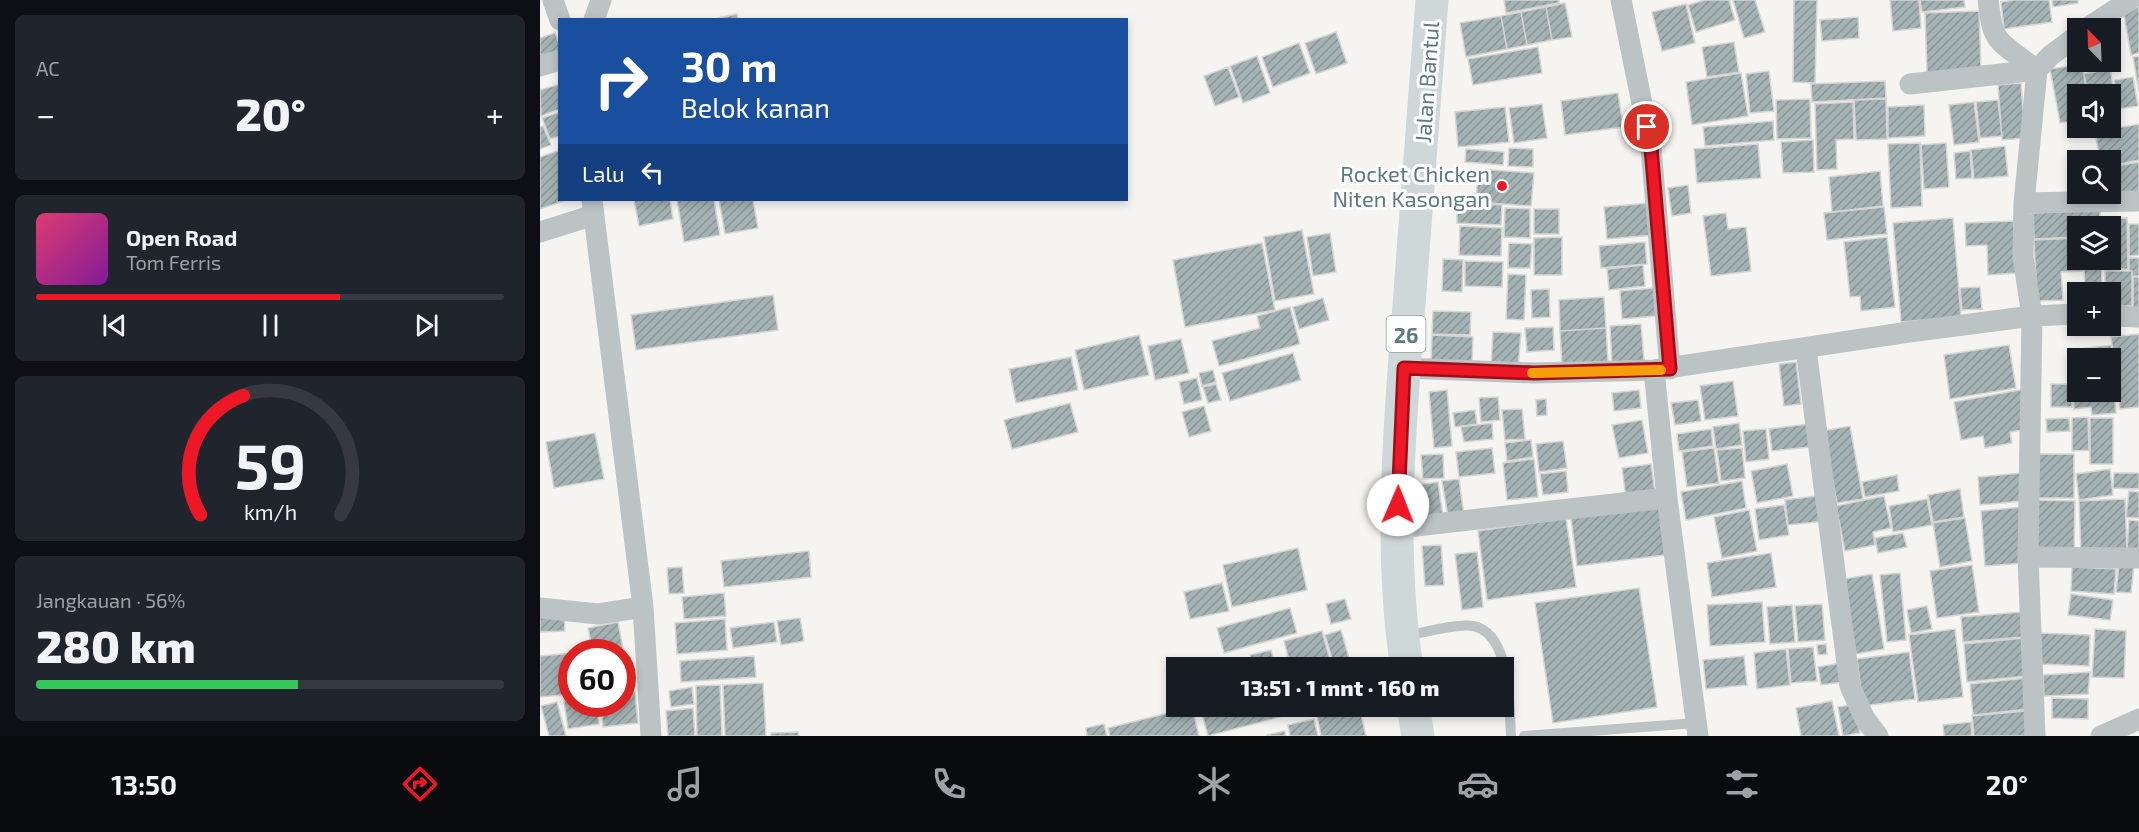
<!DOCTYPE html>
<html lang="id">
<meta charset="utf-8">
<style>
:root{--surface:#171b24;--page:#20242c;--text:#f1f3f6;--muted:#9ea1a6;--line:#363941;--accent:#ee1726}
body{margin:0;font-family:"Exo 2",sans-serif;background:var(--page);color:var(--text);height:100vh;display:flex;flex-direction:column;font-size:22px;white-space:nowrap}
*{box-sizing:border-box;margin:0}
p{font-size:20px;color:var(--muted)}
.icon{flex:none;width:33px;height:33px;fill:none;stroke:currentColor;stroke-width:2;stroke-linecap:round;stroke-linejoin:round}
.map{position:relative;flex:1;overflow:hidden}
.panel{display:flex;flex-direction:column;gap:15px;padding:15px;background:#0d0f14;width:540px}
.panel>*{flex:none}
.guide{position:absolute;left:18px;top:18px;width:570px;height:183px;border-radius:0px;box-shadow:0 3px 9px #0003;background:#1a4fa0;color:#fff;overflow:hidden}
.needle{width:39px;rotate:337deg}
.tools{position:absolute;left:1527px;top:18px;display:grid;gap:12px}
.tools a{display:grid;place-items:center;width:54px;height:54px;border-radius:0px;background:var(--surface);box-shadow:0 3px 9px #0003;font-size:30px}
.speed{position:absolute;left:18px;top:639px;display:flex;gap:12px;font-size:30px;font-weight:700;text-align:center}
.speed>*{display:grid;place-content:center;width:78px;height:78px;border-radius:50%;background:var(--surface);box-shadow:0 3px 9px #0003;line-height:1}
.speed .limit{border:9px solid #d22;background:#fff;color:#111}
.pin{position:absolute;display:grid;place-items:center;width:51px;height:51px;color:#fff;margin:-26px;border:3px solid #fff;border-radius:50%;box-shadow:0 2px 6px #0007}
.me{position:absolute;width:66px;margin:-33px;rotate:1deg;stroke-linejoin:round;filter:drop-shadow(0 0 4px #0008)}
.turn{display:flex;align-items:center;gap:21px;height:126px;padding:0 24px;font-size:27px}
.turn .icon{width:78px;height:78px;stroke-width:2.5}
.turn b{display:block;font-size:42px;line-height:51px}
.then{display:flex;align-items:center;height:57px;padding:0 24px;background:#0003;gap:12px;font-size:22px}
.big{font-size:45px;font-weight:800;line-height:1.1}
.panel .card{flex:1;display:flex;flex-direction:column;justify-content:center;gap:9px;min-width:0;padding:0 21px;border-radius:9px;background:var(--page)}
.panel .dial{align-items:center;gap:0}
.dial svg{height:156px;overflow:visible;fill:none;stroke:var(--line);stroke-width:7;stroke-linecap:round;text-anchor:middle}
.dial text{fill:var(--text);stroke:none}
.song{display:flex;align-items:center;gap:18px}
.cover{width:72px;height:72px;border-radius:9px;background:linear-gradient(135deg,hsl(340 70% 55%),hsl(290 70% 35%))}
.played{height:6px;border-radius:3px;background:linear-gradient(90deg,var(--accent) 65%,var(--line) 65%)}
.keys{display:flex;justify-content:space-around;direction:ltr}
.heat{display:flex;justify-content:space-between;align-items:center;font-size:33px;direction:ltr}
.charge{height:9px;border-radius:4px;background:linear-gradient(90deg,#34c759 56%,var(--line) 0)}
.trip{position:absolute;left:626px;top:657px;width:348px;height:60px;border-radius:0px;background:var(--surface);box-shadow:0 3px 9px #0003;font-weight:800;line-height:60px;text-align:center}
.menu{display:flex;height:96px;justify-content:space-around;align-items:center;background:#090b0e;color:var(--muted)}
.menu .icon{width:42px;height:42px}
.menu .selected{color:var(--accent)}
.menu b{font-size:27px;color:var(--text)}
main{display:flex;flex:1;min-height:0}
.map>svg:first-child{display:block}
</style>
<main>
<section class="panel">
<div class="card"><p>AC</p>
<div class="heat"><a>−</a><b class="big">20°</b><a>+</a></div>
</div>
<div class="card">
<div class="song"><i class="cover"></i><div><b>Open Road</b><p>Tom Ferris</p></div></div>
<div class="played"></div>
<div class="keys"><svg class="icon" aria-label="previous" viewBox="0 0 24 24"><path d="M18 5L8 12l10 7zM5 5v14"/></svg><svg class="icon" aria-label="pause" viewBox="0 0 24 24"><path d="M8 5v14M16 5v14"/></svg><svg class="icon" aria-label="next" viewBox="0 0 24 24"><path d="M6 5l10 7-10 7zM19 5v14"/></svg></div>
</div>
<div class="card dial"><svg viewBox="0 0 100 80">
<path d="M14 69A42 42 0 1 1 86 69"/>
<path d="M14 69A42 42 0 0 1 36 8" stroke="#ee1726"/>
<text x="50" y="56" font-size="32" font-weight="700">59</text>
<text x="50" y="72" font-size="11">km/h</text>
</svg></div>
<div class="card"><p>Jangkauan · 56%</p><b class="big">280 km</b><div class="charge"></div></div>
</section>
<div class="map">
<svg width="1599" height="736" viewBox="0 0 1599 736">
<defs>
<pattern id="building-hatch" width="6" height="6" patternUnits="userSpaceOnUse" patternTransform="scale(1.5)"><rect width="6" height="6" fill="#a4b2b3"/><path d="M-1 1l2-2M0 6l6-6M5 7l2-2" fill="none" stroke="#899697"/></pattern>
</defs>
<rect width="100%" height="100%" fill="#f5f4f0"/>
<!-- building -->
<path fill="url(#building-hatch)" stroke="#d6d5d3" stroke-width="1.5" d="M964,0H1019V3L966,13Z
M1165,0H1189L1195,20L1156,32L1148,5Z
M1193,0H1215L1225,32L1204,38Z
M1254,0H1277L1275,83L1253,82Z
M1350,0H1379L1381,28L1353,31Z
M1380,0H1424L1425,7L1382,12Z
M1474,0H1509L1512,22L1464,29L1461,2Z
M1512,0H1538V3L1513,7Z
M1025,3L1032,37L1012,40L1006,7Z
M1146,4L1155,43L1122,51L1112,12Z
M1006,7L1012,40L987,45L981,12Z
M1599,7V53L1591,55L1583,10Z
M1439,11L1441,71L1387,73L1385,13Z
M981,12L987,45L967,49L961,16Z
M197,14L198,20H174V19Z
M961,16L967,49L926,57L920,23Z
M1318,17L1319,38L1282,41L1280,20Z
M796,32L807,63L776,74L765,43Z
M15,33L20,46V54L3,60L0,53V38Z
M1194,42L1199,72L1167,77L1162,47Z
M759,43L770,73L733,87L722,57Z
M998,47L1002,73L933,85L928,59Z
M717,56L730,93L703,103L690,66Z
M1599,56V92L1593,57Z
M1542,64L1547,94H1538V120L1520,123L1510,69Z
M688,67L699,97L675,106L664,76Z
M1570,69L1578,113L1570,114V94H1548L1544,74Z
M1229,71L1234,111L1210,113L1206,74Z
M1201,73L1208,116L1152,125L1146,82Z
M1593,77L1598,106L1579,109L1574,80Z
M1345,81L1346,98L1272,102L1271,84Z
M1481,83L1485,138L1462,140L1458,85Z
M20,84V109L1,116L0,90Z
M1078,93L1083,127L1025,135L1021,101Z
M1270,99L1271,138L1237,139L1236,100Z
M1346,99L1347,139L1316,140L1314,100Z
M1458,100L1462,136L1440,138L1436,102Z
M1313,102L1314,139L1296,140L1297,169L1277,170L1275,104Z
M1434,102L1439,142L1414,145L1409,105Z
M1002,104L1007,138L974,143L969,108Z
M1384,105L1385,136L1348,138V107Z
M965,107L969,142L918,147L915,112Z
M20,112V136L10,139L2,118Z
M1233,121L1234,140L1165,146L1163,127Z
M1599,124V160L1570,166V160H1560L1555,132Z
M3,126L11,145L0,149V127Z
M1273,140L1274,172L1243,173L1241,142Z
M1380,143L1382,206L1351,208L1348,144Z
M1406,143L1409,187L1384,189L1381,145Z
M1218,144L1221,178L1157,183L1154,149Z
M1465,146L1468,176L1434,179L1431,150Z
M969,148L993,149V167L968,166Z
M926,149L964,152L963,165L925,162Z
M20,150V200H27L0,209V157Z
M1430,151L1432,178L1416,179L1414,153Z
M1599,162V191L1572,196L1570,167Z
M938,169L994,173L991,206L936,202Z
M1340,171L1343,206L1292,212L1289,177Z
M1148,185L1151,213L1132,216L1128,188Z
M94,200H130L133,219L99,226Z
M137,200H174L180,235L144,242Z
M179,200H213L218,228L185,234Z
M917,203L962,205L961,225L917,223Z
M1110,203L1113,235L1067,239L1064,207Z
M1344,207L1347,234L1287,240L1284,213Z
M965,208L990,209V238L964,237Z
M994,209H1019V234H994Z
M1560,210V226H1538V237L1494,239L1493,213Z
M1186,213L1188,229L1206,227L1211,271L1171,276L1163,216Z
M1413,218L1421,317L1361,322L1353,223Z
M1587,218L1588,269L1564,270V260H1570V226H1563V219Z
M1474,221L1476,273L1448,275L1447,245L1426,246L1425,223Z
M1589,224H1599V255L1589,256Z
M920,226L962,228L961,256L919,255Z
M762,230L774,294L735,301L724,237Z
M790,233L796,272L773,276L767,237Z
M1022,237V275H994V238Z
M1347,237L1355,307L1321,311L1320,296L1310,297L1304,242Z
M1538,238V260H1561L1562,283L1545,284L1544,271L1521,272L1523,300L1497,301L1494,240Z
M1105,242L1107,264L1061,268L1059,246Z
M722,243L735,310L645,327L633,260Z
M969,243L992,244L990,268H968Z
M1589,258H1599V276H1592V271H1589Z
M903,259L923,260L922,292L902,291Z
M925,261L963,262L962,287L925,286Z
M1103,265L1105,286L1069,290L1067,269Z
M1565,271H1592V306H1574V301H1570V292H1565Z
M968,274L986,275L984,320L966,319Z
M1593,277H1599V309H1593Z
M1440,287L1442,309L1422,310L1420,288Z
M1114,288L1116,316L1082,319L1080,291Z
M1009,289L1010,317L992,318L991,290Z
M233,295L238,330L96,350L91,315Z
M1064,297L1066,328L1020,331L1019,300Z
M783,298L789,320L759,329L753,307Z
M750,307L760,344L679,366L672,341L720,328L717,316Z
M893,311L931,312L930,335L892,334Z
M1101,324L1104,361L1072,363L1070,326Z
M1013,327L1014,350L987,352L985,328Z
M1066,328L1068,362L1022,365L1020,331Z
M953,332L981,333L978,369L951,367Z
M1599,334V407L1580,409L1571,337Z
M599,335L609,375L544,390L535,350Z
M892,335L933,337L932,363L891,362Z
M641,339L649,373L615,380L608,346Z
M1469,345L1476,388L1410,399L1404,355Z
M1571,345L1575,383H1570V358H1538L1536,388L1532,350Z
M753,353L761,380L690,401L682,373Z
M531,357L538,390L476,403L469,369Z
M1256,362L1261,404L1244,406L1239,364Z
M673,370L676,382L662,386L659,373Z
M657,378L662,400L644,404L639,382Z
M1193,381L1198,416L1165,420L1160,386Z
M676,384L681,400L668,403L663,387Z
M1511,384H1531L1532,407H1511Z
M1570,385H1573L1576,413L1552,415L1551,407L1534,409L1532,389H1538V392H1570Z
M1485,389L1482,430L1470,432L1472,443L1445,448L1443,436L1421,440L1414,402Z
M907,390L912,446L894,448L889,392Z
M1099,390L1101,408L1074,411L1072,393Z
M958,397L960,420L941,422L939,398Z
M1006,399L1007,415L997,416L996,400Z
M1158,400L1161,421L1135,425L1131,403Z
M530,403L538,432L472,449L464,420Z
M664,406L671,431L649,437L642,412Z
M982,409L985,439L965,440L962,410Z
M935,410L937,424L915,427L913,413Z
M1548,417L1549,450L1532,451V418Z
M1529,418L1530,431L1507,432L1506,419Z
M1550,418H1573V464H1550Z
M1102,420L1108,453L1079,458L1072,425Z
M952,423L953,439L924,442L921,427Z
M1199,423L1202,445L1176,449L1173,427Z
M1268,424L1270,447L1232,451L1229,429Z
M1310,426L1323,499L1297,503L1283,431Z
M1171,429L1173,446L1139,451L1137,434Z
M1226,429L1229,459L1206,462L1203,431Z
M55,433L64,479L14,488L6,442Z
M991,440L993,457L967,461L965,443Z
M1023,441L1027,468L999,472L996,444Z
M952,448L955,473L919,477L916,452Z
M1174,448L1179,483L1147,487L1142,452Z
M1202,448L1205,478L1181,481L1177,450Z
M903,454L904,478L883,479L881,455Z
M1495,454H1534V498H1495Z
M994,459L998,497L967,500L963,463Z
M1111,464L1115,493L1086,498L1082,468Z
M1247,464L1253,496L1217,503L1211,471Z
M1570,469L1573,495L1539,500L1536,474Z
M1026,471L1028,492L1003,495L1000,474Z
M1481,473L1483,501L1440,505L1438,477Z
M1574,473H1599V489L1573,488Z
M1357,475L1359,491L1325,497L1322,482Z
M919,479L924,515L908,517L902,481Z
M1202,481L1206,508L1146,520L1141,492Z
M898,482L903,516L882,519L877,485Z
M1420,489L1424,517L1393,522L1388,495Z
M1589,491L1599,492V518L1586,517Z
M1283,495L1286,521L1248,525L1245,500Z
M1344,496L1351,528L1333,532L1335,545L1305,551L1296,506Z
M1387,499L1392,525L1353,532L1349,506Z
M1585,499L1587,551L1541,553L1539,501Z
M1491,500L1535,501L1534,555L1490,554Z
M1244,505L1249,535L1219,540L1215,509Z
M1119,506L1125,555L1037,566L1031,518Z
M1482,507L1486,563L1445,566L1441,511Z
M1209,510L1217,551L1182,558L1174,517Z
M1026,518L1036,587L947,600L938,531Z
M1425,518L1432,561L1400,567L1393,523Z
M1589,520L1599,521V551L1587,550Z
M1363,533L1367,547L1338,553L1335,538Z
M901,545L904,585L885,586L882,546Z
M758,548L767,590L692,607L683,565Z
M269,551L271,577L184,587L181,561Z
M937,552L943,607L922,610L915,554Z
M1231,553L1236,587L1172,597L1167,563Z
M1579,564L1594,565L1591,593L1576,592Z
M1432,565L1439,612L1397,618L1390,571Z
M142,567L144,593L129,594L127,568Z
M1532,567L1576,569L1574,594L1531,591Z
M1360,573L1366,640L1347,642L1340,575Z
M1332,574L1344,649L1316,654L1304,579Z
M682,583L689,611L650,619L644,592Z
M1099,588L1117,707L1013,723L995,603Z
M184,593L186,616L144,619L142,597Z
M1531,594L1573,600L1570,620L1528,615Z
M805,599L811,619L791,624L786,604Z
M1222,602L1225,642L1170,646L1167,605Z
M1282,604L1285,640L1258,642L1255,606Z
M1252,605L1255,642L1230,644L1227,607Z
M1387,606L1392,629L1371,633L1367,610Z
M750,608L757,633L684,653L677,628Z
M1481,612L1483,637L1423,642L1421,617Z
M24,614L25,631L0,632V616Z
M260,618L264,641L241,645L237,621Z
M185,619L187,650L137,654L135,623Z
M78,622L83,649L53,652L48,628Z
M234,622L237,642L193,648L190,628Z
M1415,629L1423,697L1378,702L1369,635Z
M1555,629L1586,631L1584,678L1552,677Z
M801,630L809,658L793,662L785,635Z
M782,631L792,667L751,668L744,641Z
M1499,633L1550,635L1549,666L1498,664Z
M1484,638L1487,676L1427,682L1424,644Z
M1286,644L1287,654L1278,655L1277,645Z
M1273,647L1277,681L1251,683L1248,649Z
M1246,649L1250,685L1217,689L1214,653Z
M731,650L736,668H713L710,655Z
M1369,652L1375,699L1323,706L1317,659Z
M32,653V694L0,697V656Z
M214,656L216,677L141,682L140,661Z
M1204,656L1207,685L1166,689L1163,660Z
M1300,663L1303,682L1281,685L1278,667Z
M1550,672L1548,694L1504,696L1503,675Z
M1487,678L1489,709L1433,715L1430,684Z
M223,683L226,736H185L183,685Z
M180,685L182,736H157L156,686Z
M152,687L154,704L131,707L129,691Z
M95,692L98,723L63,727L61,704H82V693Z
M1512,698L1548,699V719L1512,718Z
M32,700V704H56L59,724L28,729L24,701Z
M1292,701L1299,736H1261L1256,708Z
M17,702L26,736H9L1,706Z
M1315,704L1320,733L1303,736L1298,707Z
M663,706H769L770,709L668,736L660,707Z
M819,706L826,736H781L777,716Z
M652,707L659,736H570L568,728Z
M153,708L155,736H128L126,711Z
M1485,711L1488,736H1434L1432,716Z
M774,719L778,736H750L748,725Z
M1431,722L1432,736H1404L1403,725Z
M564,724L567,736H547L546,728Z
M745,731L746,736H727V735Z
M258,732L259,736H231V733Z"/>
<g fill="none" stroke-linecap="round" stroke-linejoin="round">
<!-- service -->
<path stroke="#bbc3c4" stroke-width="10" d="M865,636C882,633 918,623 933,626C971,633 969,705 971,736
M984,736L1156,723"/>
<!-- minor -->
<path stroke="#bbc3c4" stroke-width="21" d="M13,0L20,20
M1081,0L1111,148L1130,369
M1448,0C1450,12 1450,26 1457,37C1464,48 1486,61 1497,70
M54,20L61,0
M1547,28L1590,0
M0,66L20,60
M1370,84L1497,70
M52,200L103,607L111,736
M1484,203L1599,201
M0,232L54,215
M1570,316L1599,317
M1266,349L1310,686L1325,719L1338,736
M864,368L994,373L1114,370L1127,498L1158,736
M1114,370L1369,332L1492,316L1538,314
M858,528L1127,498
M1488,557L1599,558
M0,608L58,614L103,607
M1495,736L1488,557L1492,316L1483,257L1484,203L1497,70L1510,56L1538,35
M1561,736L1599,719"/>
<!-- primary -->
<path stroke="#cfd8d9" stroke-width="33" d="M867,668C849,554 859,432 868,318C876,212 884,106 892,0
M873,706L878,736"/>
</g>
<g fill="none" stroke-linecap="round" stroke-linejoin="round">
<!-- route casing -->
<g stroke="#9b0f19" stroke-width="15">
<path id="route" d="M858,505L864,368L994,373L1130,369L1111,148L1107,127"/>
</g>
<!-- route -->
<use href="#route" stroke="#ee1726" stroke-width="10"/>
<!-- slow -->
<path stroke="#f59e0b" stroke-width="10" d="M992,373L1121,370"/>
</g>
<!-- markers -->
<circle fill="#ee1726" stroke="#fff" stroke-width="2" cx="962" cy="186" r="6"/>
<g text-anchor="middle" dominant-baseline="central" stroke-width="6" stroke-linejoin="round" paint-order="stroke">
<!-- shield labels -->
<rect fill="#fff" stroke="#8ea2a5" stroke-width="1.5" x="846.5" y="316" width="39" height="36" rx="4.5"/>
<g font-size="21" font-weight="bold" fill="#5e7a7e">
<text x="866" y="334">26</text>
</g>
<!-- street labels -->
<g font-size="22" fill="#5e7a7e" stroke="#fff">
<text transform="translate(886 82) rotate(-86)">Jalan Bantul</text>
</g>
<!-- poi labels -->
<g font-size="22" fill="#5e7a7e" stroke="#fff" text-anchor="end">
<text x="950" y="173">Rocket Chicken<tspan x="950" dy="25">Niten Kasongan</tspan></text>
</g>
</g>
</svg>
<div class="tools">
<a><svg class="needle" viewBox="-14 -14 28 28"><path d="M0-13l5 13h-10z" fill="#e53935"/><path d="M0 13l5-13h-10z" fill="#9ea1a6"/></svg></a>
<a><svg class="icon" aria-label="sound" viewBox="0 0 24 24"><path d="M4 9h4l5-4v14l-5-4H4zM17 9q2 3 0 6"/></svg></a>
<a><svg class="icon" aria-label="search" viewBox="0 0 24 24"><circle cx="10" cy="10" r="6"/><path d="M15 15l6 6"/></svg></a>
<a><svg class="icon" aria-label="layers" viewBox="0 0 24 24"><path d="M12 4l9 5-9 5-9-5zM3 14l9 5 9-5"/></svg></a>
<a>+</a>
<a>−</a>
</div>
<div class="speed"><div class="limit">60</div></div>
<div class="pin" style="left:1107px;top:127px;background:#d93025"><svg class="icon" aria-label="arrive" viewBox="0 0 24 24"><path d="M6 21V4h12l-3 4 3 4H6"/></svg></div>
<svg class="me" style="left:858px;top:505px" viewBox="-20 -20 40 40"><circle r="19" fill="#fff"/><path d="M0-13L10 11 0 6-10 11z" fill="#ee1726"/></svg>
<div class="trip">13:51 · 1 mnt · 160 m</div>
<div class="guide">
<div class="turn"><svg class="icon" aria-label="right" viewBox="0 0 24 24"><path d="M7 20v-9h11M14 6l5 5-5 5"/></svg><div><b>30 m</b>Belok kanan</div></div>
<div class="then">Lalu<svg class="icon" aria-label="left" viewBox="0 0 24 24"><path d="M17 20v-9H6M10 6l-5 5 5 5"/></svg></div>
</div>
</div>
</main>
<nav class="menu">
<b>13:50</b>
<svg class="icon selected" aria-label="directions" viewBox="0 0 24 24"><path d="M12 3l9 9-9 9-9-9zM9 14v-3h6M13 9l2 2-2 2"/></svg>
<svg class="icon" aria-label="music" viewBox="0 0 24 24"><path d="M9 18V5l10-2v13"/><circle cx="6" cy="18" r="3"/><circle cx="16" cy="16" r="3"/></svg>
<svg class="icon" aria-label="phone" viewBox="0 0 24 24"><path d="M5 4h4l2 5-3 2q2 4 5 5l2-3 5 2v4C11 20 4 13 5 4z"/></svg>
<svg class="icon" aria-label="climate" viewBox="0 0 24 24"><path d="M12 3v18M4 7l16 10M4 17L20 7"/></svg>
<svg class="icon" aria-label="car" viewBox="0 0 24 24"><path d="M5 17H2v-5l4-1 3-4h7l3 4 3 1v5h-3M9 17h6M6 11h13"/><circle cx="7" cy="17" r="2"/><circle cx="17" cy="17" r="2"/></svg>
<svg class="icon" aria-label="filters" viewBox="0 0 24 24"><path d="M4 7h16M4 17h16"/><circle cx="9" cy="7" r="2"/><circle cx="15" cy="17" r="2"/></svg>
<b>20°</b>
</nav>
